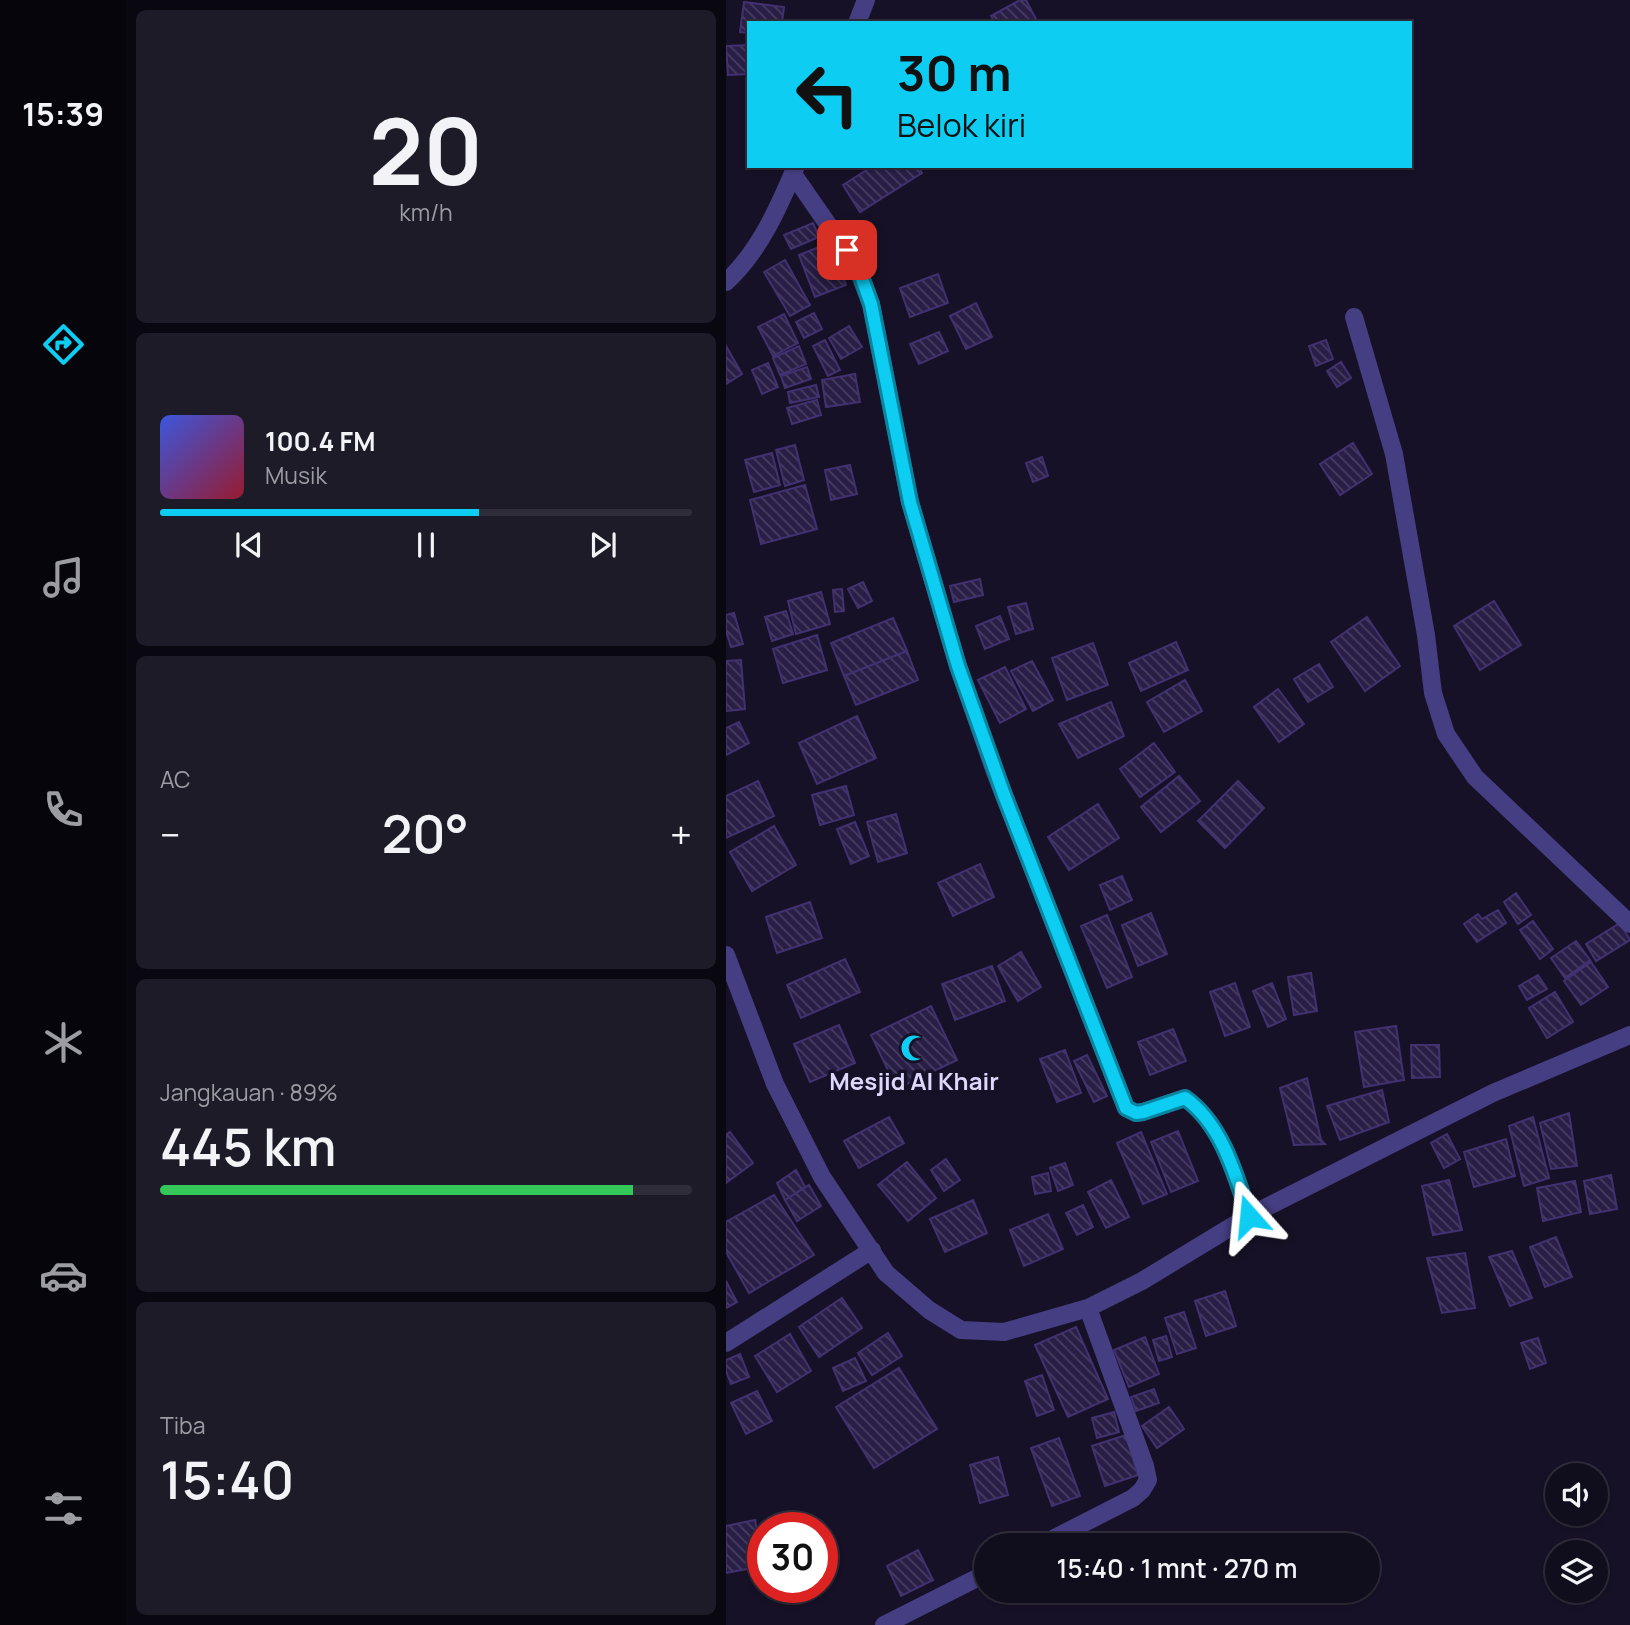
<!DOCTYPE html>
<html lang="id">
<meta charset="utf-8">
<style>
:root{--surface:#100d1c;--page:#1e1b29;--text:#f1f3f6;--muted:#9c9ca3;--line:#302d3b;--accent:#0dcdf3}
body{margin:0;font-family:Manrope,sans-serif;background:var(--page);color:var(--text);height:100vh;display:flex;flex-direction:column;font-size:26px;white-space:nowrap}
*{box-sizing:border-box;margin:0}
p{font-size:23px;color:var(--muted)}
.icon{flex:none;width:38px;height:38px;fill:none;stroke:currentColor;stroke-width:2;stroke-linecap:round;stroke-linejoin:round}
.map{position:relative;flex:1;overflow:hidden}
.panel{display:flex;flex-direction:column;gap:10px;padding:10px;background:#09070f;width:600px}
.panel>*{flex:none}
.guide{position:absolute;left:21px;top:21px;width:665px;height:147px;border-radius:0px;box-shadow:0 2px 5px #0004,0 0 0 2px var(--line);background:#0dcdf3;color:#111;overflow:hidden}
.tools{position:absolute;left:819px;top:1463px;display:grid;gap:14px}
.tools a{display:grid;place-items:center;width:63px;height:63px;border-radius:50%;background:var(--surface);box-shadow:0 2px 5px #0004,0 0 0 2px var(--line);font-size:35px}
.speed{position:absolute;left:21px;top:1512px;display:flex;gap:14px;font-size:35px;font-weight:700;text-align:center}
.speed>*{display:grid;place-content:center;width:91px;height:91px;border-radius:50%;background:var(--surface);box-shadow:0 2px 5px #0004,0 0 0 2px var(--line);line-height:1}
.speed .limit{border:10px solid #d22;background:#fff;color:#111}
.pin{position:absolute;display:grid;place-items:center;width:60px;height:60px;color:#fff;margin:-30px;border-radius:14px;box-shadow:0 4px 10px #0006}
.me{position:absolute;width:77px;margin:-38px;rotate:342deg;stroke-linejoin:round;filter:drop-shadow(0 0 5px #0008)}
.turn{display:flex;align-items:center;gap:24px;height:147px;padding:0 35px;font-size:32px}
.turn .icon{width:91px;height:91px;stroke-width:2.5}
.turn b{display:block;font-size:49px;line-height:60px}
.big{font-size:52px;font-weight:600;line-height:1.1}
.panel .card{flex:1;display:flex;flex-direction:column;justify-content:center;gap:10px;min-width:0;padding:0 24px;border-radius:10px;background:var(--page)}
.panel .dial{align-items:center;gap:0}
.dial b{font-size:91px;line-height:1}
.song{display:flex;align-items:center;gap:21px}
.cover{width:84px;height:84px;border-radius:10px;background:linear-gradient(135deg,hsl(230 70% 55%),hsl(350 70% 35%))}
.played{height:7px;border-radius:4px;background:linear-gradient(90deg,var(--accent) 60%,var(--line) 60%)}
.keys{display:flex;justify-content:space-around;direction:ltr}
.heat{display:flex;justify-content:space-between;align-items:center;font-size:38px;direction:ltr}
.charge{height:10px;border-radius:5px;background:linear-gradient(90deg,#34c759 89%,var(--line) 0)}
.trip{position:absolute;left:248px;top:1533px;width:406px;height:70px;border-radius:35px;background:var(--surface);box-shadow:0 2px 5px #0004,0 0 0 2px var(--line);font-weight:600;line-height:70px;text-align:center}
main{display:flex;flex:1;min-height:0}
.menu{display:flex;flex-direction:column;width:126px;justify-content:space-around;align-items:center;background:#06050b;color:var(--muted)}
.menu .icon{width:49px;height:49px}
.menu .on{color:var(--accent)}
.menu b{font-size:32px;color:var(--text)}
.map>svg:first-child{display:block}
</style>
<main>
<nav class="menu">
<b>15:39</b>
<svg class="icon on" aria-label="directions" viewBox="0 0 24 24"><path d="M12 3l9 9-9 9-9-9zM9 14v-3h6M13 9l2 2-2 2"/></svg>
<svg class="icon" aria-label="music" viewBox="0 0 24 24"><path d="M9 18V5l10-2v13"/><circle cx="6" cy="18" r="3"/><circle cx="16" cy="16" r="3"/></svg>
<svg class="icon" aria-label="phone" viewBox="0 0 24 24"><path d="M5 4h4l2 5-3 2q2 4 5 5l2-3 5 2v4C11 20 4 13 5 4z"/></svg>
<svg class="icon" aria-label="climate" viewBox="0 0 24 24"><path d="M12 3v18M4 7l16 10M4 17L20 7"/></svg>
<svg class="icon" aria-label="car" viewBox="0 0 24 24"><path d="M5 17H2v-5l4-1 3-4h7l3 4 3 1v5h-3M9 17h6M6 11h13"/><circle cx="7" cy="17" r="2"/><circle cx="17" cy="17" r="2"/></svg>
<svg class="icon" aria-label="filters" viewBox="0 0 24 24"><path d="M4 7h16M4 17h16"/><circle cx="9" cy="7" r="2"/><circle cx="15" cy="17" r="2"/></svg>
</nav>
<section class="panel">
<div class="card dial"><b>20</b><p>km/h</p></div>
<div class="card">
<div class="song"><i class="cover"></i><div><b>100.4 FM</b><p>Musik</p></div></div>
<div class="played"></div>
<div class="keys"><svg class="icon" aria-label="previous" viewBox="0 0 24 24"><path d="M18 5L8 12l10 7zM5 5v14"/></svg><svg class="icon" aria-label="pause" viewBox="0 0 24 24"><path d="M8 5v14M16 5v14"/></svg><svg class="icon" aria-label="next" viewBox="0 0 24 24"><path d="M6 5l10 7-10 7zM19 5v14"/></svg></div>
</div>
<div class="card"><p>AC</p>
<div class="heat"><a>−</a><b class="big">20°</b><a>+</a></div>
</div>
<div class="card"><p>Jangkauan · 89%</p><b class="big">445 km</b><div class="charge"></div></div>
<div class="card"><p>Tiba</p><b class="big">15:40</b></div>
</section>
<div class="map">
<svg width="904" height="1625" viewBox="0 0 904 1625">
<defs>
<pattern id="building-back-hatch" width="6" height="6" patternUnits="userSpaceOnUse" patternTransform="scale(1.75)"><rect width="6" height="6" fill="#281e46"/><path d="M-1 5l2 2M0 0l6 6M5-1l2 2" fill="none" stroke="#473e62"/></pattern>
</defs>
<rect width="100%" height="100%" fill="#161126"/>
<!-- building -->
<path fill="url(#building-back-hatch)" stroke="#423171" stroke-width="2" d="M294,0H300L311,21L269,23L265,16Z
M18,2L58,7L56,23H23V33L14,32Z
M23,45V74L2,75L0,46Z
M147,166H192L196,173L134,212L117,185Z
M87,223L93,237L65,249L58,235Z
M103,243L120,285L89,297L73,255Z
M59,260L84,305L64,316L38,272Z
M212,274L222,303L184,317L174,288Z
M250,303L266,337L240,349L224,316Z
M88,313L96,329L78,338L70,322Z
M58,314L72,343L47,356L32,327Z
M123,326L136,347L115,359L103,338Z
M213,332L222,351L193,364L184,344Z
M99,340L114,370L102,376L87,346Z
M600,340L607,359L590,366L583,346Z
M0,346L16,374L0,384Z
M73,346L80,364L54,375L47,358Z
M615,362L625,378L611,387L601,371Z
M42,363L52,387L36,394L26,370Z
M81,367L85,379L59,388L55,376Z
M129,374L134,402L100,407L96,380Z
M90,385L93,397L64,403L62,392Z
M91,400L95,415L66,424L61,408Z
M627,443L646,474L614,495L594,464Z
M69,445L78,480L59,486L50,450Z
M46,453L54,485L28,492L19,460Z
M316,457L322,476L307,482L300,463Z
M124,465L131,494L105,500L99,470Z
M79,485L91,529L35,544L24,500Z
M254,579L257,595L228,602L224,586Z
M137,582L146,601L132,608L122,589Z
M116,589L118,611L109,612L107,590Z
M95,592L104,624L70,634L62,601Z
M768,601L795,645L754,670L728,626Z
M300,603L307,629L290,634L282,607Z
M60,611L67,634L46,641L39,617Z
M8,613L17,644L5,647L0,631V615Z
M274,616L283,639L259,649L250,626Z
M641,617L674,666L639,691L605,642Z
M167,618L181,651L118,676L105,643Z
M91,635L101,670L57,683L47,649Z
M450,642L462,670L415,691L403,663Z
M367,643L382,685L341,700L326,658Z
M181,651L192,680L130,705L118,676Z
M15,660L19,709L0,711V661Z
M306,661L327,700L307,711L285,671Z
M593,664L607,687L582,702L568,679Z
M279,667L300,709L274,723L252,680Z
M459,680L476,711L438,732L421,702Z
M552,689L578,724L553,742L528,707Z
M385,702L398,736L352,758L333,724Z
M131,716L150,758L91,784L73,743Z
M13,722L23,743L0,755V728Z
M428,743L449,772L414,797L394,769Z
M453,776L474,801L435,832L415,807Z
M32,781L48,816L0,838V796Z
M512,781L538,808L499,848L472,821Z
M120,786L128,815L94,825L86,795Z
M372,804L393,838L343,870L322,837Z
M170,814L181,853L152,862L141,822Z
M129,822L143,856L125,864L111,829Z
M48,826L70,865L26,891L4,852Z
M254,864L268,897L227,916L212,883Z
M396,876L406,900L384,910L374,885Z
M790,893L805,915L792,924L778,902Z
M84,902L96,938L51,953L40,917Z
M772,910L780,923L751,942L738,924L752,914L756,919Z
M425,913L441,954L412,966L396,925Z
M381,915L406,977L381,988L355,926Z
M807,921L827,949L814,959L794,930Z
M894,923L904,940L870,961L860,944Z
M850,941L864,960L839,978L825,958Z
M295,952L315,987L292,1001L272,966Z
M119,959L134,992L75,1018L61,985Z
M865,962L882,987L855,1005L838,981Z
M266,966L279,1001L229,1020L216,984Z
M585,973L591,1011L568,1015L562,977Z
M812,975L821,989L801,1000L793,986Z
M509,983L524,1027L499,1036L484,992Z
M546,983L560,1019L542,1027L527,991Z
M829,992L847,1022L821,1038L803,1008Z
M205,1006L231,1060L171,1089L145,1035Z
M113,1025L129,1063L84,1082L68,1044Z
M670,1026L678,1080L638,1087L629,1032Z
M447,1029L460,1061L424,1075L412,1042Z
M685,1045H713L714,1077L686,1078Z
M339,1050L355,1093L331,1102L314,1059Z
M361,1055L381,1096L368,1102L348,1061Z
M581,1078L595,1140L599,1144L568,1145L554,1088Z
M656,1090L663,1122L614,1140L601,1106Z
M843,1113L851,1166L825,1169L814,1123Z
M163,1117L178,1143L133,1168L118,1141Z
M807,1117L823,1178L798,1186L783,1126Z
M452,1131L472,1181L445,1192L425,1142Z
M4,1132L27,1163L0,1183V1135Z
M415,1132L441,1194L417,1204L391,1143Z
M721,1134L734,1159L718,1168L705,1143Z
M780,1139L789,1176L748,1187L738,1152Z
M220,1159L234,1180L218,1191L205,1170Z
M181,1162L210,1198L182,1221L152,1185Z
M339,1163L347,1185L332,1191L324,1168Z
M70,1170L79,1187L59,1200L51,1183Z
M322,1173L325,1191L309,1194L306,1177Z
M885,1175L891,1209L864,1214L858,1181Z
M385,1180L403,1217L380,1228L362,1192Z
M723,1180L736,1230L707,1235L696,1186Z
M849,1181L855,1212L817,1221L811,1188Z
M83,1185L95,1206L71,1221L59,1200Z
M48,1195L88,1255L23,1293L0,1252V1222Z
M247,1200L261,1233L219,1252L204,1219Z
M357,1205L367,1227L351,1235L340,1213Z
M322,1214L337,1249L298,1266L284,1230Z
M830,1237L846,1277L819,1287L804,1247Z
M786,1251L806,1298L784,1306L763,1257Z
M739,1253L749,1308L716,1313L701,1258Z
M0,1281L11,1302L0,1308Z
M499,1291L510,1326L480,1336L469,1301Z
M116,1298L136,1328L93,1357L73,1327Z
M458,1312L470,1348L451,1354L439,1318Z
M350,1327L382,1399L342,1417L309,1345Z
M162,1333L176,1356L146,1375L132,1353Z
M64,1334L85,1371L51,1392L29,1356Z
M440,1336L446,1357L433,1361L427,1340Z
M419,1337L433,1374L403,1387L388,1350Z
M812,1338L820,1363L804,1369L795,1343Z
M14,1354L23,1377L5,1384L0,1371V1360Z
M129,1358L140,1381L117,1391L107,1368Z
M173,1368L211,1429L148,1468L110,1407Z
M316,1375L328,1410L311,1416L299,1381Z
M428,1389L433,1403L410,1411L405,1397Z
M31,1391L46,1421L20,1434L5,1403Z
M443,1407L458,1429L431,1448L416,1426Z
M388,1412L393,1432L371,1438L366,1418Z
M400,1435L412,1475L379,1486L366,1446Z
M333,1438L354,1496L326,1506L305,1448Z
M272,1457L282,1495L254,1503L244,1465Z
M29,1520L37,1566L0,1573V1526Z
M192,1550L207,1580L175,1596L161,1566Z"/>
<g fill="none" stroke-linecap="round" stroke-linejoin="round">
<!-- minor -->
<path stroke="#453e83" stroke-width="18" d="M131,23L140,0
M67,174L130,265L145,304L184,502L232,666L269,772L400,1108L410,1113L417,1112L459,1098C496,1124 510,1176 523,1216
M0,282C33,252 53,207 70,166
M628,317L668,454L700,635L707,693L720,734L749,777L904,924
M0,955L49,1084L96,1177L160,1273L203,1310L235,1330L278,1332L362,1308L416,1281L523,1216L767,1093L904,1035
M0,1343L146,1250
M315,1545L407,1498L416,1490L422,1480L419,1466L362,1308
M158,1625L261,1573"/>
</g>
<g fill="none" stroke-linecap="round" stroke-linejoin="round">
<!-- route casing -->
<g stroke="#08859e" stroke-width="18">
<path id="route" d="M121,250L131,265L145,304L184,502L232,666L278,795L400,1108L410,1113L417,1112L459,1098C496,1124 510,1176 523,1216"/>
</g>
<!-- route -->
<use href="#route" stroke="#0dcdf3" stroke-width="12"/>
</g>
<!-- icons -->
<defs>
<g id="mosque-bare" transform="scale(2.1)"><path d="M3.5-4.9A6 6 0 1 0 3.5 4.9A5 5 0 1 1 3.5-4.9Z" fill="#0dcdf3" stroke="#161126" stroke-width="2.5" paint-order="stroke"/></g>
</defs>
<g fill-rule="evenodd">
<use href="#mosque-bare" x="188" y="1048"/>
</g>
<g text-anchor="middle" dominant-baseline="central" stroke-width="7" stroke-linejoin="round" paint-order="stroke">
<!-- poi labels -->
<g font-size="24" font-weight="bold" fill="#ded8fd" stroke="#161126">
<text x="188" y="1080">Mesjid Al Khair</text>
</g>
</g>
</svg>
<div class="tools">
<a><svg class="icon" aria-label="sound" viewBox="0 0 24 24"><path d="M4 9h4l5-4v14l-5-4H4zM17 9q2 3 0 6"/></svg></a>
<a><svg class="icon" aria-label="layers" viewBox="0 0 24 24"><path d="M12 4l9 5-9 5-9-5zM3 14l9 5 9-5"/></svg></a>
</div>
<div class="speed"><div class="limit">30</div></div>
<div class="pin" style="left:121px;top:250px;background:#d93025"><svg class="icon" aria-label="arrive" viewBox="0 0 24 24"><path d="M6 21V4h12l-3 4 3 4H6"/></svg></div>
<svg class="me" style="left:523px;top:1216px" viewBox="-20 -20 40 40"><path d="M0-17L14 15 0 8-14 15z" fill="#0dcdf3" stroke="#fff" stroke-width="4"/></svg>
<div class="trip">15:40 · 1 mnt · 270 m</div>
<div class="guide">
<div class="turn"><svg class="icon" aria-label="left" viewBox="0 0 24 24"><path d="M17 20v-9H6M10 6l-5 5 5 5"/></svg><div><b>30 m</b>Belok kiri</div></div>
</div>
</div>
</main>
